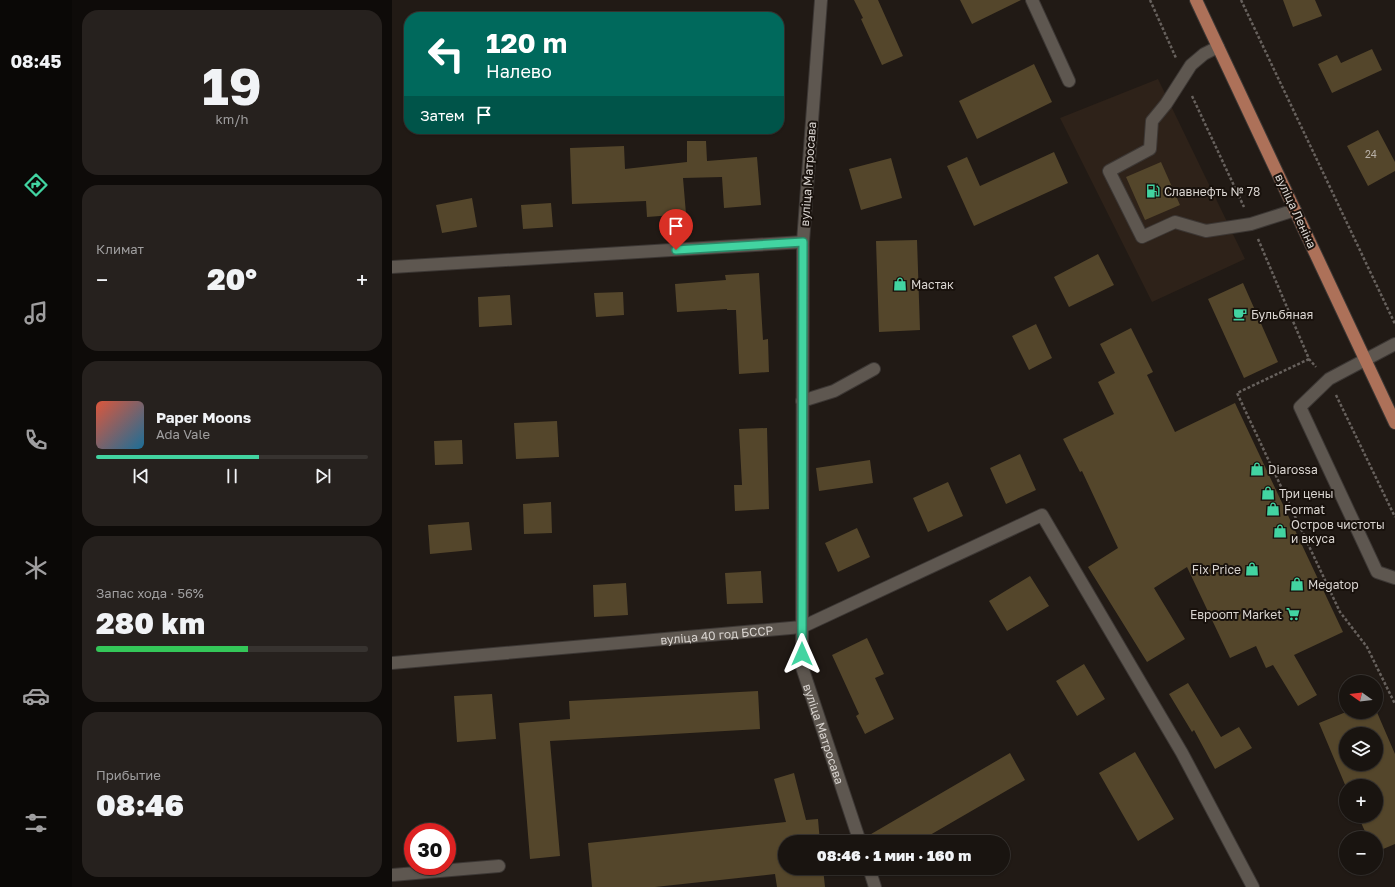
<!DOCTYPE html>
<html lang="ru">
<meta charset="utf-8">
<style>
:root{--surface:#191410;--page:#26211e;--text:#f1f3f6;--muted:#9f9e9f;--line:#373330;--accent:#42d4a1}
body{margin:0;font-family:"Golos Text",sans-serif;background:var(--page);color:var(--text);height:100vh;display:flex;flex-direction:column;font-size:15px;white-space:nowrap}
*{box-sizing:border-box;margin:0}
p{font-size:13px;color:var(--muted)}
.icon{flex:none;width:22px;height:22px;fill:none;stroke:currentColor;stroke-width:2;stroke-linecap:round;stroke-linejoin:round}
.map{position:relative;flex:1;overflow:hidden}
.details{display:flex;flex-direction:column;gap:10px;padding:10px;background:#0e0b09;width:320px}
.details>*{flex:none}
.banner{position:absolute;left:12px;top:12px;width:380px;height:122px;border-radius:16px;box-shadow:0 1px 3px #0004,0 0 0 1px var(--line);background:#00695c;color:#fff;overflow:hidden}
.needle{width:26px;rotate:284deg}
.controls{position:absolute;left:947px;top:675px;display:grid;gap:8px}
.controls a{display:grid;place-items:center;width:44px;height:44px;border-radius:50%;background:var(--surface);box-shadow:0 1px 3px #0004,0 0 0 1px var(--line);font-size:20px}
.speed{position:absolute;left:12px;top:823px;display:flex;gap:8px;font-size:20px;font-weight:700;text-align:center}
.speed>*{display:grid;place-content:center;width:52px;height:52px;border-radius:50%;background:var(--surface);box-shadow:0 1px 3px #0004,0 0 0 1px var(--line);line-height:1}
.speed .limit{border:6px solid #d22;background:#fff;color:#111}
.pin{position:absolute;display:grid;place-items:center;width:34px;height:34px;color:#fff;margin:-41px -17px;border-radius:50% 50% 50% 0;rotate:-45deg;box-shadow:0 0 4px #0007}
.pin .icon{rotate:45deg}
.me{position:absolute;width:44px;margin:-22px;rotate:0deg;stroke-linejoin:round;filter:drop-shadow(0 0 3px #0008)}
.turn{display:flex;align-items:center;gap:14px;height:84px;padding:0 16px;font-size:18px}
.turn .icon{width:52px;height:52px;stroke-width:2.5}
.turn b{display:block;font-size:28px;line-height:34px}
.then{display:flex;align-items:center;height:38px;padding:0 16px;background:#0003;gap:8px;font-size:15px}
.big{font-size:30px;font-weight:800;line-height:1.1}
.details .card{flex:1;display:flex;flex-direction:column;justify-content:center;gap:6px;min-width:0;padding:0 14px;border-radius:16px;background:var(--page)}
.details .dial{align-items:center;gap:0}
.dial b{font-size:52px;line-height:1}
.song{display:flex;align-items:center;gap:12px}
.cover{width:48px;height:48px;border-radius:6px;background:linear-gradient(135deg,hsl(10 70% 55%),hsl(200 70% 35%))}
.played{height:4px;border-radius:2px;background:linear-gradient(90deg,var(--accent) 60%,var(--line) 60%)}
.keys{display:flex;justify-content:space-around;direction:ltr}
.heat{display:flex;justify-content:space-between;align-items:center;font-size:22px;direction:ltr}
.charge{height:6px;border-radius:3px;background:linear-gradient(90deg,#34c759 56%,var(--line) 0)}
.trip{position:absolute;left:386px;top:835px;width:232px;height:40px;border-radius:20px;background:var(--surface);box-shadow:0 1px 3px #0004,0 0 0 1px var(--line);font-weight:800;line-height:40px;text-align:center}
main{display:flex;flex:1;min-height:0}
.tabs{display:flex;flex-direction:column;width:72px;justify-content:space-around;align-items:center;background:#0a0806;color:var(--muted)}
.tabs .icon{width:28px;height:28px}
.tabs .current{color:var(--accent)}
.tabs b{font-size:18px;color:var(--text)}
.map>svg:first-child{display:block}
</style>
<main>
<nav class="tabs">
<b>08:45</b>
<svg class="icon current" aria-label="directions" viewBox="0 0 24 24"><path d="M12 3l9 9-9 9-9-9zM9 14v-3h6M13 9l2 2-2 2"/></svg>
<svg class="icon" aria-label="music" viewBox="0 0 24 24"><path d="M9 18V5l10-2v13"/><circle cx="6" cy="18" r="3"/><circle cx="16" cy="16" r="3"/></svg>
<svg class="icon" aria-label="phone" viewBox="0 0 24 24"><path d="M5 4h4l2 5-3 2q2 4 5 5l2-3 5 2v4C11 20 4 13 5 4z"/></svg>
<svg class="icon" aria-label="climate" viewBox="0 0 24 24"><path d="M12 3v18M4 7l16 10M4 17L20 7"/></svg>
<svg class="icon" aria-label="car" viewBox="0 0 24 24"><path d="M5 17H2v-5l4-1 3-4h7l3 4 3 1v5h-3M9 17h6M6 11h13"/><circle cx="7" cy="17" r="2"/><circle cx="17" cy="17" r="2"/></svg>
<svg class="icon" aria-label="filters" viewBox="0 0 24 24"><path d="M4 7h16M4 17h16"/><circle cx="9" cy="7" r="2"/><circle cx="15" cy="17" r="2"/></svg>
</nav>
<section class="details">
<div class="card dial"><b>19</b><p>km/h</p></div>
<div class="card"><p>Климат</p>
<div class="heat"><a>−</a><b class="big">20°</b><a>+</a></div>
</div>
<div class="card">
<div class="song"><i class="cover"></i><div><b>Paper Moons</b><p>Ada Vale</p></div></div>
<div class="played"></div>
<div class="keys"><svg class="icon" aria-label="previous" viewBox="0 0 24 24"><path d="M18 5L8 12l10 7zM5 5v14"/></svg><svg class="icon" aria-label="pause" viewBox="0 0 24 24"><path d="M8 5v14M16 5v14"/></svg><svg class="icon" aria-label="next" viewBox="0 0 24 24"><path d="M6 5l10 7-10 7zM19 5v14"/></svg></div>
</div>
<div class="card"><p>Запас хода · 56%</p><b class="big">280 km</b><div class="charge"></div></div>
<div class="card"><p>Прибытие</p><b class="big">08:46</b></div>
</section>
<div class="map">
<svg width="1003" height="887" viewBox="0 0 1003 887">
<rect width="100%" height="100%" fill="#211a15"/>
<!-- built -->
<path fill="#2e2219" d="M766,79L853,259L760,302L668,118Z"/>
<!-- building -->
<path fill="#54462b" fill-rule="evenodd" d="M462,0H486L511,56L490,65L469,19L471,18Z
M568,0H629L580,24Z
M891,0H923L930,16L901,27Z
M980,49L990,70L940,93L926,64L945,55L949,63Z
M642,64L660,102L585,139L567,101Z
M986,130L1003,162V171L976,186L955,146Z
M295,141H314L315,161L365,157L369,205L332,208L330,177L291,178L294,214L255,217L254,201L180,204L178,148L232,146L233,169L295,162Z
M662,152L676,183L582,226L555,166L575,157L588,186Z
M499,158L510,198L469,210L457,169Z
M769,162L788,205L753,220L734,177Z
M80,198L85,227L50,233L44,205Z
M159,203L161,227L131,229L129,205Z
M525,240L528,330L487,332L484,241Z
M706,254L722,285L677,307L662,277Z
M367,273L371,340L376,339L377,372L347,374L344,310H335V309L285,312L283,284L334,280L333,275Z
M851,283L886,362L852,378L816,299Z
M231,292L232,315L204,317L202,293Z
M118,295L120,325L87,327L86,297Z
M644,324L660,358L637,370L620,336Z
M739,328L761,372L755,375L783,432L843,403L951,632L902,655L925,695L906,706L881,665L874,668L864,646L838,658L795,567L762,588L793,639L755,662L696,567L726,548L690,471L688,472L671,439L722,414L706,382L723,373L708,344Z
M165,421L167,457L124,459L122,423Z
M375,428L377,509L343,511L342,485H350L347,429Z
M70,440L71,464L43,465L42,441Z
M628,454L644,490L614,504L598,468Z
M478,460L481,483L427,491L424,468Z
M556,482L571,516L536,532L521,498Z
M159,502L160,533L132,534L131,504Z
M77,522L80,550L38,554L36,525Z
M465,528L478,557L446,572L433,543Z
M369,571L371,603L335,604L333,573Z
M638,576L657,606L615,631L597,601Z
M234,583L236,615L202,617L201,585Z
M475,638L492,674L483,678L502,719L473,734L464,716L467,714L440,655Z
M692,664L713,699L685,716L664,681Z
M796,683L829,737L847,727L860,748L823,769L802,730L800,732L777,694Z
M366,691L368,729L158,741L168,856L138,859L127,723L178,719L177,701Z
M100,694L104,739L65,742L62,696Z
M984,710L1003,754V844L984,852V838H976L966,816H984V786L954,787L927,723L954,712H984ZM954,734H984V764H954Z
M743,752L782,819L746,841L707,773Z
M618,753L633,780L526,842H475L474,837Z
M402,773L414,820L426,819L428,842H393V868H431L433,887H385L383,874L263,887H200L196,843L394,822L382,779Z"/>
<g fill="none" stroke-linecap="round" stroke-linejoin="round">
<!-- lane casing -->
<g stroke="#3c3734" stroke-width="14">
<path id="lane" d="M640,0L677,81
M826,47L812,54L799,65L774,104L760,121L758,149L717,171L750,237L783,222L814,231L859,224L903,210
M1003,344L937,379L908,407L985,572L1003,578
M410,401L442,391L482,369"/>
</g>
<!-- street casing -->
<g stroke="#3c3734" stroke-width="14">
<g id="street">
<path id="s1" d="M429,0L411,242L410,667L468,842"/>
<path d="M0,267L411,242"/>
<path id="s2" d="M0,663L410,627L650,515L790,753L861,887"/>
<path d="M477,868L483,887"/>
<path d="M0,875L107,866"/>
</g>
</g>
<!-- primary casing -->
<g stroke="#3c3734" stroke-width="14">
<path id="primary" d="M804,0L1003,423"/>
</g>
<!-- path -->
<path stroke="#67615d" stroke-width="2.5" stroke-dasharray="3 2" stroke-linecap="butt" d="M758,0L784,58
M849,0L1003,324
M800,96L852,207
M866,239L917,359L924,367
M917,359L845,393L948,612L975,647L1003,704
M944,395L1003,517"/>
<!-- lane -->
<use href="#lane" stroke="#5e5750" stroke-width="12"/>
<!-- street -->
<use href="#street" stroke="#5e5750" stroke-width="12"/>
<!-- primary -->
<use href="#primary" stroke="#ad7159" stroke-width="12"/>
</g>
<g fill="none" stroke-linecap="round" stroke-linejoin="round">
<!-- route casing -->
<g stroke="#2b8a69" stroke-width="10">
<path id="route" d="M284,250L411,242L410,654"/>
</g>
<!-- route -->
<use href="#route" stroke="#42d4a1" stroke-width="7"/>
</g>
<!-- icons -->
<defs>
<g id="fuel-bare" transform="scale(1.08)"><path d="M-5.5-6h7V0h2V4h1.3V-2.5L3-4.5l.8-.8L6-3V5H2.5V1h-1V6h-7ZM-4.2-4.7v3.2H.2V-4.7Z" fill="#42d4a1" stroke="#18110c" stroke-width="2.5" paint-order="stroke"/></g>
<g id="shop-bare" transform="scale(1.08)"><path d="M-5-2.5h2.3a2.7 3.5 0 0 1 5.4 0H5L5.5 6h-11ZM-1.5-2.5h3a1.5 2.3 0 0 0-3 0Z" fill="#42d4a1" stroke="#18110c" stroke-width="2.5" paint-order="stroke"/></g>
<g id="cafe-bare" transform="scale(1.08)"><path d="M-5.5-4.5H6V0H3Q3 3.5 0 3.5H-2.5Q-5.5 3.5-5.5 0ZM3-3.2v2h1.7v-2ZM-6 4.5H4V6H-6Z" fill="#42d4a1" stroke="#18110c" stroke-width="2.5" paint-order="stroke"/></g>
<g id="supermarket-bare" transform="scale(1.08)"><path d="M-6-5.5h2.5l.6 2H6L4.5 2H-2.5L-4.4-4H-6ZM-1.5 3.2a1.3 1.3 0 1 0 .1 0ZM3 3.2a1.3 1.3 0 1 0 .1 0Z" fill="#42d4a1" stroke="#18110c" stroke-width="2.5" paint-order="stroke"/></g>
</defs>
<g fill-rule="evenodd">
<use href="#fuel-bare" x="761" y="191"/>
<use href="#shop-bare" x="508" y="284"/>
<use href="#cafe-bare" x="848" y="314"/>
<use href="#shop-bare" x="865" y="469"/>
<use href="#shop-bare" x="876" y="493"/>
<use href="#shop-bare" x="881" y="509"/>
<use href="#shop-bare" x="888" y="531"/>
<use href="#shop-bare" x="860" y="569"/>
<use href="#shop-bare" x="905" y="584"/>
<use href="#supermarket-bare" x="901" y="614"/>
</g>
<g text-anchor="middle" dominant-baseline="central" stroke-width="4" stroke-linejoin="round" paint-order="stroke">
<!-- number labels -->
<g font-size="10" fill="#b8b0a7">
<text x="979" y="154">24</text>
</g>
<!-- street labels -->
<g font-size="12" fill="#d9d4d0" stroke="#18110c">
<text transform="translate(416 174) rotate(-86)">вуліца Матросава</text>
<text transform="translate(904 211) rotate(65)">вуліца Леніна</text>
<text stroke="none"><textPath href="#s2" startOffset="326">вуліца 40 год БССР</textPath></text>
<text stroke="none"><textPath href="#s1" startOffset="738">вуліца Матросава</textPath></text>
</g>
<!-- poi labels -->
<g font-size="12" fill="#d9d4d0" stroke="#18110c" text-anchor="start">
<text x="772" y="191">Славнефть № 78</text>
<text x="519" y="284">Мастак</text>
<text x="859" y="314">Бульбяная</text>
<text x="876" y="469">Diarossa</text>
<text x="887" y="493">Три цены</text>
<text x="892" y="509">Format</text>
<text x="899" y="524">Остров чистоты<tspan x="899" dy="14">и вкуса</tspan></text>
<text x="849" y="569" text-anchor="end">Fix Price</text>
<text x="916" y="584">Megatop</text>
<text x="890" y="614" text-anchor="end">Евроопт Market</text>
</g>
</g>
</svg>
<div class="controls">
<a><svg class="needle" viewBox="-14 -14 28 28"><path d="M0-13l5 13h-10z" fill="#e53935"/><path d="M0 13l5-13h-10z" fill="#9f9e9f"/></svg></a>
<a><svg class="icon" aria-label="layers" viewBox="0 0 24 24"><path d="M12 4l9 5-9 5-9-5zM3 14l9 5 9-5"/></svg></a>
<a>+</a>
<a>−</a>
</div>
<div class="speed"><div class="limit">30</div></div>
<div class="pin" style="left:284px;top:250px;background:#d93025"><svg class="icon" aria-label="arrive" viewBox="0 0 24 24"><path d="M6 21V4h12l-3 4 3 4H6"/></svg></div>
<svg class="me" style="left:410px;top:654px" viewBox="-20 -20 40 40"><path d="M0-17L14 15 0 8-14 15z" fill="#42d4a1" stroke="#fff" stroke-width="4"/></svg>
<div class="trip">08:46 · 1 мин · 160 m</div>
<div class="banner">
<div class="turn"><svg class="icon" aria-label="left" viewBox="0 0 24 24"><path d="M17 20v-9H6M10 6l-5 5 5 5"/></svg><div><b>120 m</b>Налево</div></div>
<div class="then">Затем<svg class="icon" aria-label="arrive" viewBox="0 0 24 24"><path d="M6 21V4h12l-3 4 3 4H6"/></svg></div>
</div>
</div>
</main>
